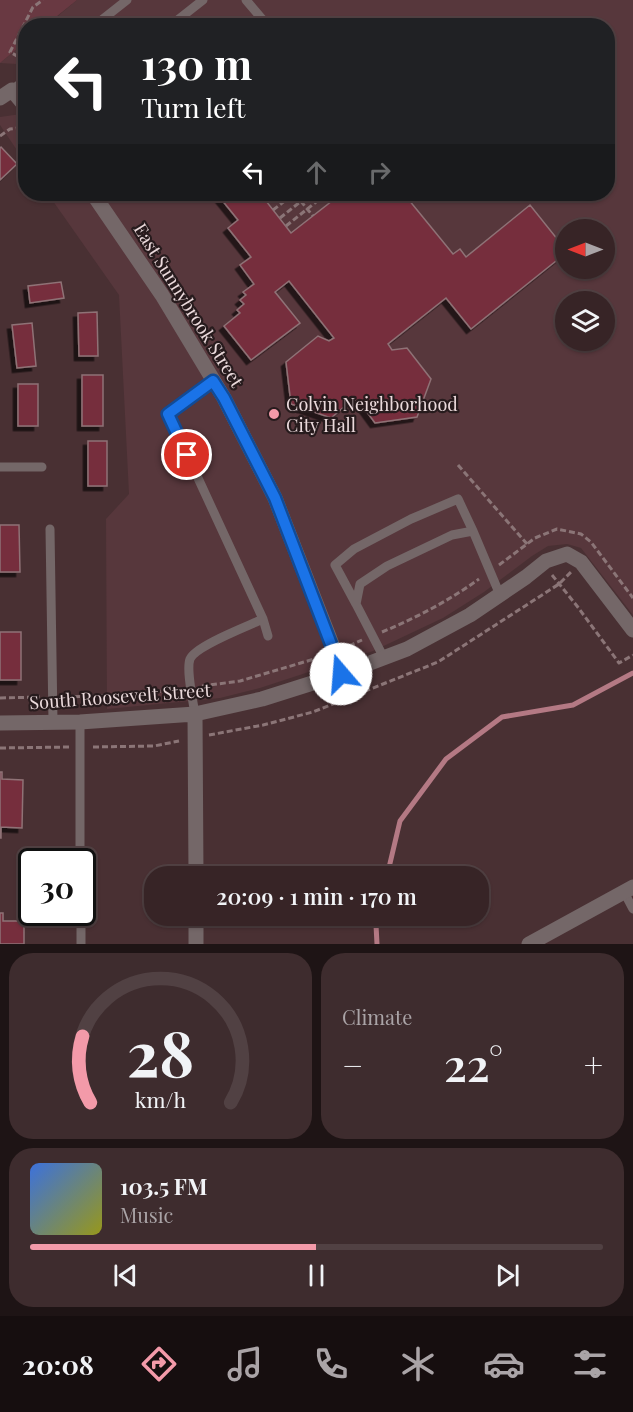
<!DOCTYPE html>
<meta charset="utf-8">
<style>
:root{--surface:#372426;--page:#3e2c2e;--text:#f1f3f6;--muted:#aaa4a7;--line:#514143;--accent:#f39aa9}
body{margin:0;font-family:"Playfair Display",serif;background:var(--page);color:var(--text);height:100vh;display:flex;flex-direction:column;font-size:22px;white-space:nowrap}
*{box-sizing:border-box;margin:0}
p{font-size:20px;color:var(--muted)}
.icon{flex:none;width:33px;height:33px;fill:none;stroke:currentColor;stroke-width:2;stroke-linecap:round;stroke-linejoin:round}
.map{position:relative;height:944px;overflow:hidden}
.panel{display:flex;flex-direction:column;gap:9px;padding:9px;background:#1e1415;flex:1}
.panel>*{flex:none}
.hud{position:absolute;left:18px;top:18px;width:597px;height:183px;border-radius:24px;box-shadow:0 2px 4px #0004,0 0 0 2px var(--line);background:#202124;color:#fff;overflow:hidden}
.needle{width:39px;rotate:270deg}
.fabs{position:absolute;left:555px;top:219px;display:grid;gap:12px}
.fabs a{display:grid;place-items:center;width:60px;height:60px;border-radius:50%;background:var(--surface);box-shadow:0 2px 4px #0004,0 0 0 2px var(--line);font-size:30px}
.speed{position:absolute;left:18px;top:848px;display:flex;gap:12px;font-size:30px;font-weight:700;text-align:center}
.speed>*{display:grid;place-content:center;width:78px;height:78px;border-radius:50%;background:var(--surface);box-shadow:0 2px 4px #0004,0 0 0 2px var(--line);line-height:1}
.speed .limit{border:3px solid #111;border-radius:9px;background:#fff;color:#111}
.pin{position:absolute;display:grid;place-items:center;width:51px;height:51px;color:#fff;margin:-26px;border:3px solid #fff;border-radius:50%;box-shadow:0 2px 6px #0007}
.me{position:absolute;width:66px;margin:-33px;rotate:342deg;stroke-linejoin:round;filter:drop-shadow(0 0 4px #0008)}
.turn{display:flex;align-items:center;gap:21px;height:126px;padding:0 24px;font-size:27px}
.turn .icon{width:78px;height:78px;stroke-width:2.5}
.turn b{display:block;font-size:42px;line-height:51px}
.lanes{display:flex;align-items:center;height:57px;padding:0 24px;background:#0003;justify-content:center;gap:30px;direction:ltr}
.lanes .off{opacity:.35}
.big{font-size:45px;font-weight:600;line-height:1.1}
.panel .widget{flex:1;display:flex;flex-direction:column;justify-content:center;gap:9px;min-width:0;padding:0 21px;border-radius:24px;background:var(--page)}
.panel .dial{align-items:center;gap:0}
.dial svg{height:156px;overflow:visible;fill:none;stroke:var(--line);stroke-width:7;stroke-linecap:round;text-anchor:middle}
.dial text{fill:var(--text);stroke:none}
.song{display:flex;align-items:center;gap:18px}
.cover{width:72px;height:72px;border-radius:9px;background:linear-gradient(135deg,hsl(220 70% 55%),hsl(60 70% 35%))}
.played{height:6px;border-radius:3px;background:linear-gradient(90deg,var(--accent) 50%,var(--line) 50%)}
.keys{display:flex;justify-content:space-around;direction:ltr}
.heat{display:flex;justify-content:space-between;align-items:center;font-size:33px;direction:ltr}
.panel .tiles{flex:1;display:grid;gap:9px;grid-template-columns:1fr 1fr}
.widget:last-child{grid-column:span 2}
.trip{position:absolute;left:144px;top:866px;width:345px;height:60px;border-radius:24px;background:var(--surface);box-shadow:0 2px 4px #0004,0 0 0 2px var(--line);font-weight:600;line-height:60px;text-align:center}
.tab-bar{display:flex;height:96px;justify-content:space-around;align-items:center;background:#160e0f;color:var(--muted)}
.tab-bar .icon{width:42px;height:42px}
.tab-bar .on{color:var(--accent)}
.tab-bar b{font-size:27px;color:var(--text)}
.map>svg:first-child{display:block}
</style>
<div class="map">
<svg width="633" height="944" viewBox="0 0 633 944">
<defs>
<filter id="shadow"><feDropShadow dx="-4.5" dy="4.5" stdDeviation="0" flood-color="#0009"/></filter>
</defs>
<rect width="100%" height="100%" fill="#493033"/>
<!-- built -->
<path fill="#57373c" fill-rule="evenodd" d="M77,0H633V615L581,548L567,544L548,546L532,556L484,592L443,618L373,651L260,688L220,698L107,709L106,519L129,494L119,295L48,194H608V26H46ZM566,230H604V268H566ZM566,302H604V340H566Z
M25,42V68L17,64L0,63Z
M25,110V162L0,125V117L21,114Z"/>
<!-- green -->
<path fill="#693942" d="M0,0H77L46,25L26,26L25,42L0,63Z"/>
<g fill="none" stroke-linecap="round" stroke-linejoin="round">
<!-- stream -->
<path stroke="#b47984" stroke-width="5" d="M387,876L400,821L446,759L502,717L573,705L633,673
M377,944L376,925L378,915"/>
</g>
<!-- building -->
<path fill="#762e3e" stroke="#8f7276" stroke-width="1.5" filter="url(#shadow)" d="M1,147L17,164L0,180V148Z
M217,194H276L266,201L291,233L341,194H404L453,254L460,249L466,257L530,205L566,250V253L471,329L446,298L388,344L392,350L407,348L431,379L417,417L375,423L359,401H351L331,418L291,404L286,362L318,336L329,341L334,338L289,281L275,292L300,323L251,360L224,326L240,313L237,310L244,304L240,300L246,295L243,292L254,284L240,265L251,257L228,228L238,220Z
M61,282L64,298L30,303L28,286Z
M97,312L98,356H79L78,313Z
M32,323L36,366L17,368L12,325Z
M82,375H103V426H82Z
M18,384H38V426H18Z
M88,441H107V486H88Z
M0,525H19L20,572H0Z
M0,632H21V680H0Z
M0,772H2V779L23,780L22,828L1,827V838H0Z
M0,913H3V921H24V944H0Z"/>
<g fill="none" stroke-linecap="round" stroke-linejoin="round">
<!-- path -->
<path stroke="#8b7577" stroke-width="3" stroke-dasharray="6 3" stroke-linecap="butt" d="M26,61L10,52L33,7L43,0
M0,136L10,129L26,127
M295,194L313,216
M326,194L332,201
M273,210L294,194
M280,218L310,194
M286,226L326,194
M458,465L527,544
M499,565L535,538L557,529L581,534L591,542L633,598
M552,575L577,606L619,663L633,655
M382,632C416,618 450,600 479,579
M349,646L362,640
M202,686L240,681L321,657
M65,697L130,695L178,689
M0,698L40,697
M209,735L263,725L313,712L438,662L559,584L571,572
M93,747L154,746L179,741
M0,748L69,747"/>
<!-- service -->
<path stroke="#746768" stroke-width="9" d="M246,0L268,26
M94,26L127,0
M170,26L203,0
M12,90L26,79
M213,381L168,413L263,619L268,636
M0,467H42
M50,529L53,722
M356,604L335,565L354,549L411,519L458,499L473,531
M384,658L356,604L360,584L387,566L452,535L473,531L500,595
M195,714C193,701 186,670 190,659C195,646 248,626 263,619
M80,722V861
M624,892L633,909
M81,912V944"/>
<!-- minor -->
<path stroke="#746768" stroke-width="15" d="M0,98L12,90L26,107
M93,194L162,295L224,398L275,498L335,652L341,674
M195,714L196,876
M0,723L80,722L195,714L262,699L341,674L407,649L470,615L526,577L546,561L567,554L581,562L633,630
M196,915V944
M529,944L633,887"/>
</g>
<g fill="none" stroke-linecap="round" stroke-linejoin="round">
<!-- route casing -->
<g stroke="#114b97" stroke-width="15">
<path id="route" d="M187,455L168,414L213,381L224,398L275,498L334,652L341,674"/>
</g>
<!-- route -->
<use href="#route" stroke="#1a73e8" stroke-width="10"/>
</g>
<!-- markers -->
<circle fill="#f39aa9" stroke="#271b1d" stroke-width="2" cx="274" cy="414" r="6"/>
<g text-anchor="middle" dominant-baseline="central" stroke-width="4.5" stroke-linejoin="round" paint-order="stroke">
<!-- street labels -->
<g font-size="18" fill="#ebdadc" stroke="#271b1d">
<text transform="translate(189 305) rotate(58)">East Sunnybrook Street</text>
<text transform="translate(120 696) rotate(-4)">South Roosevelt Street</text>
</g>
<!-- poi labels -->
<g font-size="18" fill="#ebdadc" stroke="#271b1d" text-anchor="start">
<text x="286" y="404">Colvin Neighborhood<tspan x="286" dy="21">City Hall</tspan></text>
</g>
</g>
</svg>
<div class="fabs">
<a><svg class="needle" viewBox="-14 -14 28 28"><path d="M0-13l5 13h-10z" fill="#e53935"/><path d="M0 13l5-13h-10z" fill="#aaa4a7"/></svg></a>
<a><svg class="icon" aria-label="layers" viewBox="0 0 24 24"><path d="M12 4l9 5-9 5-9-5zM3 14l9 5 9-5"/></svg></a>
</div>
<div class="speed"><div class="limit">30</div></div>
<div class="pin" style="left:187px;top:455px;background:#d93025"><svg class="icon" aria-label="arrive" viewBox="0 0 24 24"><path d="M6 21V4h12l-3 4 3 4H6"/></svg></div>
<svg class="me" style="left:341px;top:674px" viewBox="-20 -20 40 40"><circle r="19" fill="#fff"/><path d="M0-13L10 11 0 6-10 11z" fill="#1a73e8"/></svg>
<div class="trip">20:09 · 1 min · 170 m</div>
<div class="hud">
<div class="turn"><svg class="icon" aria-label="left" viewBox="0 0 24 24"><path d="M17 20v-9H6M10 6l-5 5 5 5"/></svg><div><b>130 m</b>Turn left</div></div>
<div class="lanes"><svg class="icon" aria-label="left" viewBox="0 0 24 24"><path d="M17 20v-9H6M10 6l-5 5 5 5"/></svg><svg class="icon off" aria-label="ahead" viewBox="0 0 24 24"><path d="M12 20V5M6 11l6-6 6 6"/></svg><svg class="icon off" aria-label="right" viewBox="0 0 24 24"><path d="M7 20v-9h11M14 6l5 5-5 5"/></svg></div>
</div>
</div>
<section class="panel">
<div class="tiles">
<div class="widget dial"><svg viewBox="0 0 100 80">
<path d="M14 69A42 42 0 1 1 86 69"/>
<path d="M14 69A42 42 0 0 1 10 35" stroke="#f39aa9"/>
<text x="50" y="56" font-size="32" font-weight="700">28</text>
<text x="50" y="72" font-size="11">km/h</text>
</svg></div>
<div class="widget"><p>Climate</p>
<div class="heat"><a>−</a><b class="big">22°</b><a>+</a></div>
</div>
<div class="widget">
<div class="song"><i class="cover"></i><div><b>103.5 FM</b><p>Music</p></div></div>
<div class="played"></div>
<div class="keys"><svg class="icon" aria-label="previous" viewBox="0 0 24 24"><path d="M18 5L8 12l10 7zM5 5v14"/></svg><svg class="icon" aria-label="pause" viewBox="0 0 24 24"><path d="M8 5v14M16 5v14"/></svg><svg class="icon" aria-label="next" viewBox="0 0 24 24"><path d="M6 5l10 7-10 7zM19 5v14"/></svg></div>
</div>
</div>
</section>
<nav class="tab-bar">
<b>20:08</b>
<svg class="icon on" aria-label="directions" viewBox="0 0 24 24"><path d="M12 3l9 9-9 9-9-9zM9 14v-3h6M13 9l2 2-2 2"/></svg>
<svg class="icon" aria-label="music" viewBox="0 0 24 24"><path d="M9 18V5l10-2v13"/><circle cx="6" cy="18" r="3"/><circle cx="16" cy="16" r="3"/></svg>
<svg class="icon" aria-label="phone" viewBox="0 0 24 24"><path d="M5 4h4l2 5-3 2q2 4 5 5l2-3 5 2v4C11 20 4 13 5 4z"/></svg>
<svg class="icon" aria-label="climate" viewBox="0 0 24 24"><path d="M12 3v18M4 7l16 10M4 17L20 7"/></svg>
<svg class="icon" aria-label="car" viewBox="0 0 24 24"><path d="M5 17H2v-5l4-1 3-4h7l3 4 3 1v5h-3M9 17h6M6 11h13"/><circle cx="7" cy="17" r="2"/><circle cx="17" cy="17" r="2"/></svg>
<svg class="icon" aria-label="filters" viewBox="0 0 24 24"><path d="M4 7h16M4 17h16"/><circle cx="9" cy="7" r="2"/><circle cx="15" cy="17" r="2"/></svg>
</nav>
